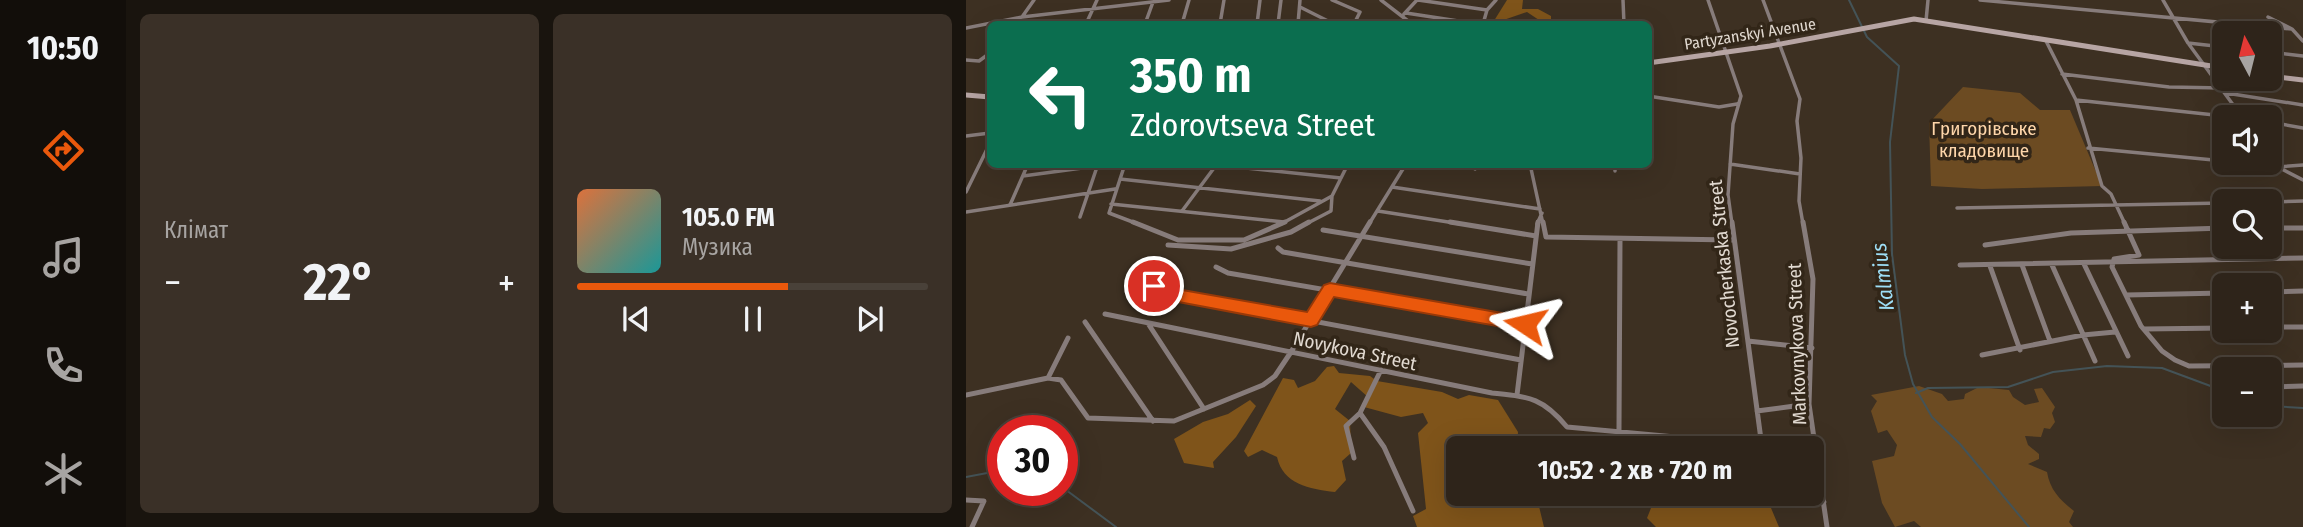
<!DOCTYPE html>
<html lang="uk">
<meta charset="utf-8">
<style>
:root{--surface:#2e241a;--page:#3a3027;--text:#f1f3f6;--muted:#a7a4a2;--line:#494139;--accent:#ea580c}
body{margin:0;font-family:"Fira Sans Condensed",sans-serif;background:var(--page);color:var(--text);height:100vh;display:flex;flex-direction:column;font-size:26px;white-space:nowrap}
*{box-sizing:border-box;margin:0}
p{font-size:23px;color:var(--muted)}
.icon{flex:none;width:38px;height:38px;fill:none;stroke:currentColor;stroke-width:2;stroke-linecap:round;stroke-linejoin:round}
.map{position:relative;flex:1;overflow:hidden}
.panel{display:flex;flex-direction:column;gap:14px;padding:14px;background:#19140e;width:840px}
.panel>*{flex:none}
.banner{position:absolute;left:21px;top:21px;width:665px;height:147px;border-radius:10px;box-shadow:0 7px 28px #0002,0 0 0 2px var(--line);background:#0b6e4f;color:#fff;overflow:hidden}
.needle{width:46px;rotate:353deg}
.fabs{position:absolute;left:1246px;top:21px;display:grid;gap:14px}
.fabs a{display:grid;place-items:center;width:70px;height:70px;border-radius:10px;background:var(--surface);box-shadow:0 7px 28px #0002,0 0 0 2px var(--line);font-size:35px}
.speed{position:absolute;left:21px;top:415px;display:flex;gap:14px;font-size:35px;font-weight:700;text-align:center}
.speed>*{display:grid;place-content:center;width:91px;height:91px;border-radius:50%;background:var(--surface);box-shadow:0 7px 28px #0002,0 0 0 2px var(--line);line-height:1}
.speed .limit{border:10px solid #d22;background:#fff;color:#111}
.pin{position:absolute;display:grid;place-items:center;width:60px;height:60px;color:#fff;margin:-30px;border:4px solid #fff;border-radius:50%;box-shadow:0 2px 7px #0007}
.me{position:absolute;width:77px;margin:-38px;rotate:280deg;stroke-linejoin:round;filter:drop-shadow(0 0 5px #0008)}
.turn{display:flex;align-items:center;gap:24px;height:147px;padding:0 28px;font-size:32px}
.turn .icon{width:91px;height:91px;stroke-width:2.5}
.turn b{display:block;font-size:49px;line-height:60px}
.big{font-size:52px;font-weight:700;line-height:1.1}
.panel .card{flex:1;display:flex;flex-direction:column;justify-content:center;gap:10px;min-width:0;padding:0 24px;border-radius:10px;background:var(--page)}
.song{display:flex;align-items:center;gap:21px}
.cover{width:84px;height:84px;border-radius:10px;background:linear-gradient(135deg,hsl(20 70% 55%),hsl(180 70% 35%))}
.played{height:7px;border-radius:4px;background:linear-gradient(90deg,var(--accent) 60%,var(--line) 60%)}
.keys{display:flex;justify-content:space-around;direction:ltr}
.heat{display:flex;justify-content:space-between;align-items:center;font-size:38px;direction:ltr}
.panel .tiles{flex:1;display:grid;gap:14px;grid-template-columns:repeat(2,1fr)}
.trip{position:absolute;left:480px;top:436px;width:378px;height:70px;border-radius:10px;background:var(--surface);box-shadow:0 7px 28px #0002,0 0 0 2px var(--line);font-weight:700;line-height:70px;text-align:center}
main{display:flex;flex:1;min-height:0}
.tabs{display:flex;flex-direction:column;width:126px;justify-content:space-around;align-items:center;background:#120e0a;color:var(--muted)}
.tabs .icon{width:49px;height:49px}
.tabs .active{color:var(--accent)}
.tabs b{font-size:32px;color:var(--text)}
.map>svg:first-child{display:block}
</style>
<main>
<nav class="tabs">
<b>10:50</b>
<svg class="icon active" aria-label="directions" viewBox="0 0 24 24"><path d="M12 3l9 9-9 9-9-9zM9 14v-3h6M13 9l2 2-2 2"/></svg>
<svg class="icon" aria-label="music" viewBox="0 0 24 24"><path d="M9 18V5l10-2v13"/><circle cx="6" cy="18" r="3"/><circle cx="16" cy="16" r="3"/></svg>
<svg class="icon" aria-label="phone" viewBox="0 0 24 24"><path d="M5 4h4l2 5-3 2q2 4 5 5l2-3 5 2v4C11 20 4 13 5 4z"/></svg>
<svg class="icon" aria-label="climate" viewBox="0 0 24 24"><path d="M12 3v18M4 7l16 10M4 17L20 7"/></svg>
</nav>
<section class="panel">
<div class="tiles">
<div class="card"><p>Клімат</p>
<div class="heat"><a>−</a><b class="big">22°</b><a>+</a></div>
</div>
<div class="card">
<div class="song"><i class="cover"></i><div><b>105.0 FM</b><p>Музика</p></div></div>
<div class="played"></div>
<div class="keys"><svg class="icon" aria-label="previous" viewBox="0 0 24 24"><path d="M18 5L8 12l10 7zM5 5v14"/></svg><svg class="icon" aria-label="pause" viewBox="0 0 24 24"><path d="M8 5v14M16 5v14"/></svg><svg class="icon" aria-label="next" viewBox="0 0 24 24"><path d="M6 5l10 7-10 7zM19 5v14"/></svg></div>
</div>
</div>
</section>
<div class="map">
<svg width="1337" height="527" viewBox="0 0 1337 527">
<rect width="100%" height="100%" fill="#3d3022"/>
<!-- green -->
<path fill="#6c4b22" d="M997,87L1054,93L1074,110H1104L1136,186L1016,189L965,186L963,123Z
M953,386L976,394L982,401L998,399L999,394L1013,387L1043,390L1047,397L1059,405L1073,402L1068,389L1076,388L1089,407L1086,413L1089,422L1084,429L1078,428L1075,437L1059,436L1062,445L1073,454V459L1062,464L1081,472C1084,490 1094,500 1108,511L1103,522L1107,527H955L948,521L929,527L916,503L906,461L928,456L931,445L921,430L912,433L905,411L911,401L905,395Z"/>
<!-- forest -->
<path fill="#7f541a" d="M541,0H557L556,9H572L585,16V20H625L624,24H579L561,12L526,24Z
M368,366L373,373L404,376L411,381L476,392L492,399L503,395L532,400L552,432L551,448H492V494H570L578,527H451L447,516L460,509L452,433L462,423L457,413L435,417L398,407L402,397L385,382L369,409L384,421L385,453L376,461L380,480L369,492C343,489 317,484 311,457L296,450L282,457L278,451L317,378L328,380L332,388L349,381L361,367Z
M284,400L290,406L270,437L247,462L248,468L218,463L208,439L237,422L262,414Z
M678,494H806L810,502L805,508L813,527H690L681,518L685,508Z"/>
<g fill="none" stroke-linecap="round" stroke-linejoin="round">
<!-- stream -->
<path stroke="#445357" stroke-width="2" d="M883,0L901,37L933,66L924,142L926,254L939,355L947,384L966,417L994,444L1063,527
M950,393L962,388L1042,387L1087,372L1141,366L1196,368L1258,391
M1304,406L1337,408
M0,477L37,470
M96,487L150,527"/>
<!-- street-far1 -->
<path stroke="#877c7b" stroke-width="3.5" d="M366,0L394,12L388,24
M415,0L446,24
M452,0L521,10
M657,0L658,24
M742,0L775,96L767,124L762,195L766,224
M797,0L834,99L831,121L835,158L833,201L837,224
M1014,0L1326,29
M1197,0L1222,43L1276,117
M334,7L368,24
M440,13L512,24
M438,14L451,0
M56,17L68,0
M1302,17L1326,29L1337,41
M47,20L70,24
M960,21L962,0
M120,24L131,0
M153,24L180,21
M179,24L187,2
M216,24L223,0
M254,24L258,0
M291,24L294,0
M312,24L315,0
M332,24L334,0
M517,24L521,10L530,0
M0,28L56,17L203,0
M1080,41L1110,100L1136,186L1145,194L1159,224
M1222,43L1258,47
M1304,52L1337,56
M0,60L13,61L24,53
M1096,74L1203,87L1257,88
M1260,93L1337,105
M682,96L753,107L771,104
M1110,100L1267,117
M1304,122L1337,128
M0,136L24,133
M1122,148L1258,161
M1273,163L1311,167L1337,165
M159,164L143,213L172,224
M242,164L375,178
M564,164L577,224
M649,164V171
M764,164L834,174
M565,167L573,164
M1312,167L1337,180
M509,169L511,164
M57,176L131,166
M154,179L354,201
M426,187L574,209
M0,192L24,143
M1304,202L1337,201
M145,204L318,222
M44,205L62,164
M991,208L1258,203
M216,211L251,164
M412,211L495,224
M0,212L149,189
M114,217L132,164
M315,224L366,196L382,164
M340,224L365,211L366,196
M403,224L440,164
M571,224L576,213"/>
<!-- street -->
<path stroke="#877c7b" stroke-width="5" d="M167,222L212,240H278L319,222
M484,222L570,236
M577,222L580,237L767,240
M766,222L796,447
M837,222L847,279L843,404L861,527
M1158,222L1173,255L1148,259L1146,267L1175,326L1196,351L1209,360L1223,366L1337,365
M1304,228H1337
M357,230L566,264
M202,245L265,249L325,232L343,222
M1019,245L1105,233L1258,228
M312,248L317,252L562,294
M1118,264L1162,356
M994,265L1337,258
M1056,265L1084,341
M1086,265L1129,361
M1024,266L1054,350
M250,267L262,273L559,324
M188,286L202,294L555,360
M1304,292L1337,291
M1160,295L1258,293
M139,314L526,393C563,397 576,397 601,427L796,445
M119,322L187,421
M183,325L238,409
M1304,327H1337
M1178,329L1258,328
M782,341L846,348
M1016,355L1117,335L1149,332
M82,378L102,338
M1304,387L1337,386
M0,395L82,378L95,380L122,418L208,421L297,385L309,376L325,352L404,222
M551,395L572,222
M791,411L843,404
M394,413L418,447L447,511
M653,430L654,240
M388,458L380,426L394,413L415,370
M808,494L817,501L858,502
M0,500L18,501L6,527"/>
<!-- secondary -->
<path stroke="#b7a5a4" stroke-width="5" d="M682,63L804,46L948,19L1258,68
M1304,76L1337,80
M0,95L24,97"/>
</g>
<!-- route -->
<path fill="#ea580c" stroke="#983908" stroke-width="2" d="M188,279L205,288L341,312L358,285L364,283L559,317L567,324L559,331L368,297L351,325L345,327L202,300L182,290L180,286Z"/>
<g text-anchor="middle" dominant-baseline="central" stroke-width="7" stroke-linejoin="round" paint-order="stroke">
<!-- far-street labels -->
<g font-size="16" fill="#e1d9d0" stroke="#322618">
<text transform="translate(784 34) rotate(-9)">Partyzanskyi Avenue</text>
</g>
<!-- park labels -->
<g font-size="19" fill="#fed6aa" stroke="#322618">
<text x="1018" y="128">Григорівське<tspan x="1018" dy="22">кладовище</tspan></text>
</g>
<!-- street labels -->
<g font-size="19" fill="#e1d9d0" stroke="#322618">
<text transform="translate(758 264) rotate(-96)">Novocherkaska Street</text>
<text transform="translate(831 344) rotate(-92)">Markovnykova Street</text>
<text transform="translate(389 351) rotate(12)">Novykova Street</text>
</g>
<!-- water labels -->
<g font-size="21" font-style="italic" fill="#9ddef6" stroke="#322618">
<text transform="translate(917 277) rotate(-97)">Kalmius</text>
</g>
</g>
</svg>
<div class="fabs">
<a><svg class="needle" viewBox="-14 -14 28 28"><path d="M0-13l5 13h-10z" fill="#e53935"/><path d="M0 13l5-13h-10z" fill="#a7a4a2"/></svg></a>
<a><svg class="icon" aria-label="sound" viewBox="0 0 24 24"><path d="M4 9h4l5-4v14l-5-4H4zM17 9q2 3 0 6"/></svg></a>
<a><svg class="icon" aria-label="search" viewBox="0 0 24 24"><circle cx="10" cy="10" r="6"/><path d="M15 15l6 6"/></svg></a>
<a>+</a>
<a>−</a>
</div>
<div class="speed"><div class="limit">30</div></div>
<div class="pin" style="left:188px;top:286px;background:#d93025"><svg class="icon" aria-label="arrive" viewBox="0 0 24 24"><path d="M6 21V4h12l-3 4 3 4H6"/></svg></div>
<svg class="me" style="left:559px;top:324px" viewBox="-20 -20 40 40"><path d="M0-17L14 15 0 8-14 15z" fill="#ea580c" stroke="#fff" stroke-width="4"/></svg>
<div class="trip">10:52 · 2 хв · 720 m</div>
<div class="banner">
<div class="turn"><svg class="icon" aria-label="left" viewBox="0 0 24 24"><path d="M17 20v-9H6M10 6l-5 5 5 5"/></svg><div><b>350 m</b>Zdorovtseva Street</div></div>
</div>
</div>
</main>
